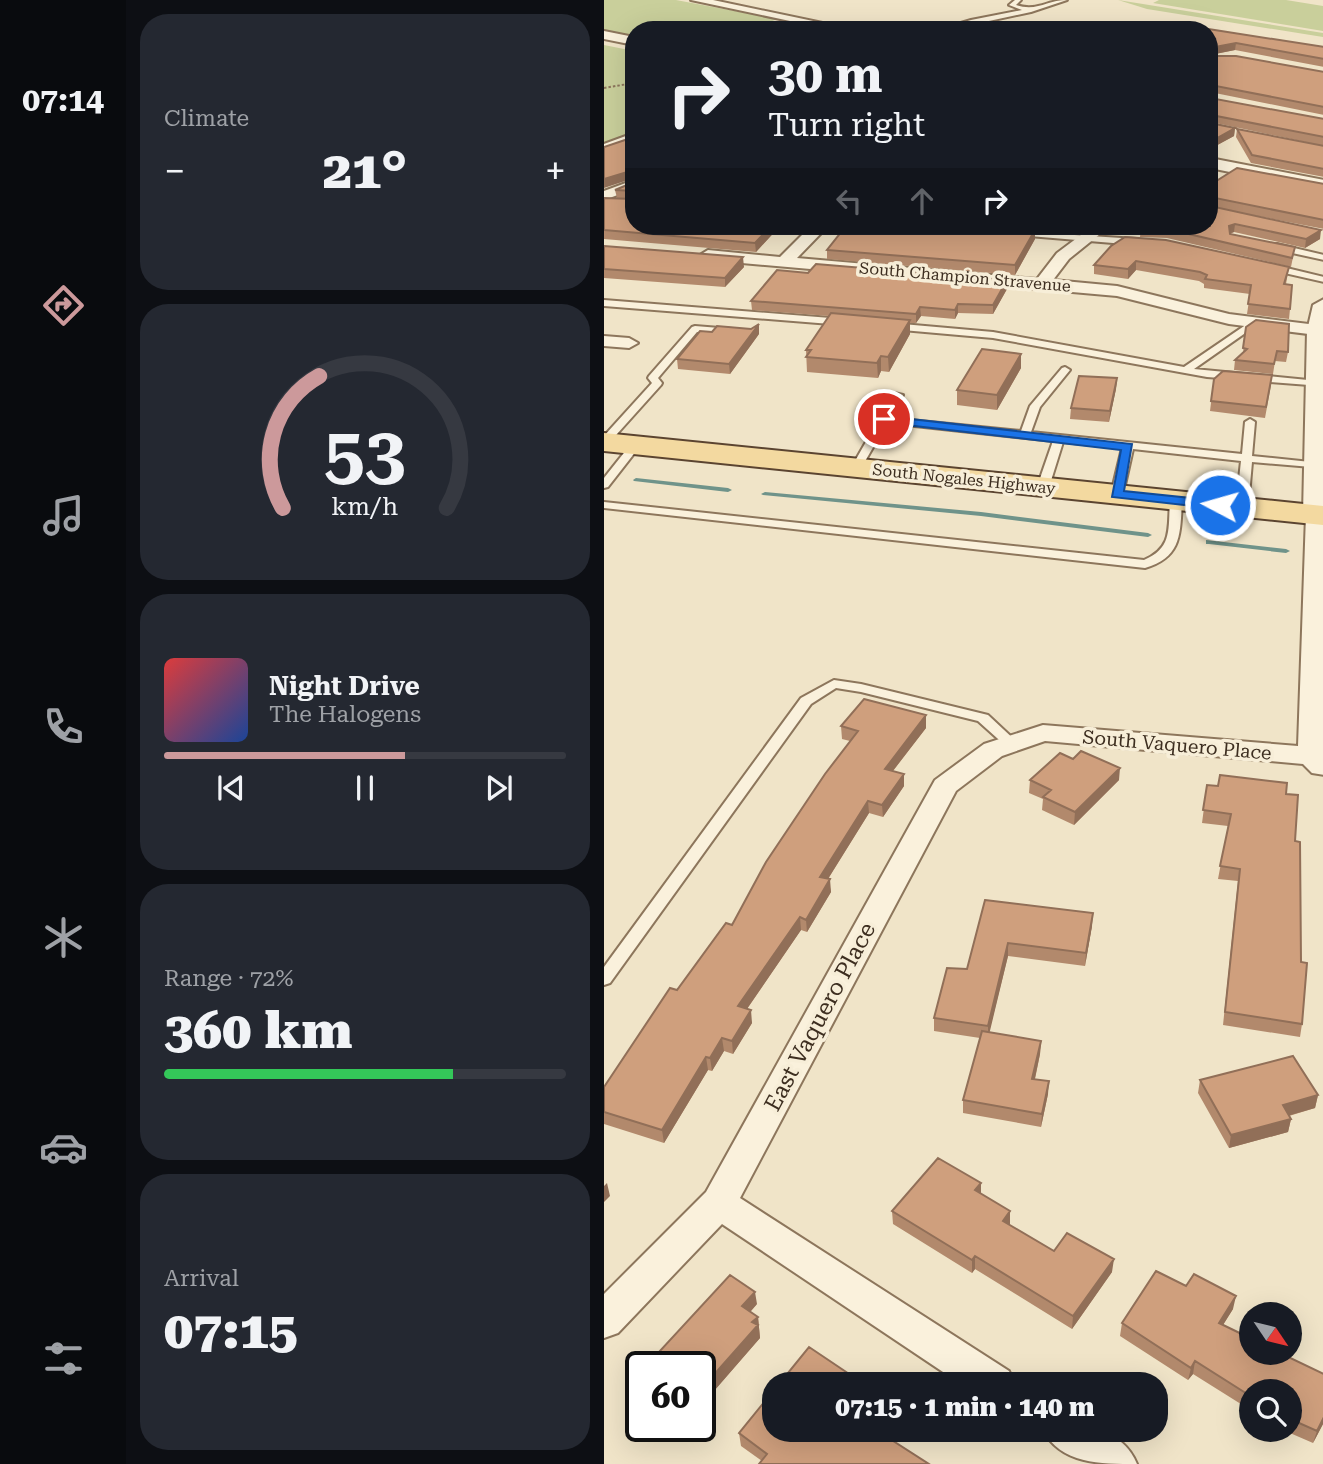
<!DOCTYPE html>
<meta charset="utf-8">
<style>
:root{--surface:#171b24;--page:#242831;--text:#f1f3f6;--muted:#9ea1a6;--line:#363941;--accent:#cc999b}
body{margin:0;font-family:"Roboto Serif",serif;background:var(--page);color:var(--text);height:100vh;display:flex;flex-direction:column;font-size:26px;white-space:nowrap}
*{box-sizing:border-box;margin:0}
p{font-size:23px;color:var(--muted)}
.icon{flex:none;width:38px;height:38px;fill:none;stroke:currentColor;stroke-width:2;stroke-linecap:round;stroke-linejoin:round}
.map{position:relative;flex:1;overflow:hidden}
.panel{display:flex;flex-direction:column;gap:14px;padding:14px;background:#0d0f14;width:478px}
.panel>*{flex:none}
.hud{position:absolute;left:21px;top:21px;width:593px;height:214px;border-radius:28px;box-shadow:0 7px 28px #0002;background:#171b24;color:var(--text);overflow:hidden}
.needle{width:46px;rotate:125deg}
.tools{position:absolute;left:635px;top:1302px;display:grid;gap:14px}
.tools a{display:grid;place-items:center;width:63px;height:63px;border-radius:50%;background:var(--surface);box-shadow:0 7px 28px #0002;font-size:35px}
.speed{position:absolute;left:21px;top:1351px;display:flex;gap:14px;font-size:35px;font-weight:700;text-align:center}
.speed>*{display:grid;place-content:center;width:91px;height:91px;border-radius:50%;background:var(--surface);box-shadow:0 7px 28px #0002;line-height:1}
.speed .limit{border:4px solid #111;border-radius:10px;background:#fff;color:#111}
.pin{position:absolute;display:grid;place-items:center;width:60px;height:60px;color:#fff;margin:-30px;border:4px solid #fff;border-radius:50%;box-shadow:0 2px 7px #0007}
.me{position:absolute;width:77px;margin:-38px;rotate:276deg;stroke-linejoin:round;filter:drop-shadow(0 0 5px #0008)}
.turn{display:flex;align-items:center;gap:24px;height:147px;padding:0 28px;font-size:32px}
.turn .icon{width:91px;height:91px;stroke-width:2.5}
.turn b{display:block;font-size:49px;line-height:60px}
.lanes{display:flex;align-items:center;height:66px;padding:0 28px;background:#0003;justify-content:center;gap:35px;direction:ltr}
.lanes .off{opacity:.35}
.big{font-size:52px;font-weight:800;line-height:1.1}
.panel .widget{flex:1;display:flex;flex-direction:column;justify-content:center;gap:10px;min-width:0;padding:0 24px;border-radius:28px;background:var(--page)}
.panel .dial{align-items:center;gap:0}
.dial svg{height:182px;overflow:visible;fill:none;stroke:var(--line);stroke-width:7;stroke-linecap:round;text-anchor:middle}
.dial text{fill:var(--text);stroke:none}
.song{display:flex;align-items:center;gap:21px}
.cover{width:84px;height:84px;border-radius:10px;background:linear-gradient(135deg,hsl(0 70% 55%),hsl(220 70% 35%))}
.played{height:7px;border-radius:4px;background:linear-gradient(90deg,var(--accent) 60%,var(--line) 60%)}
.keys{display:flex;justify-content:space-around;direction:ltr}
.heat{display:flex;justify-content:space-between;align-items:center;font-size:38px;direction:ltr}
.charge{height:10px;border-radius:5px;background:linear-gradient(90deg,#34c759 72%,var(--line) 0)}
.trip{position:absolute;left:158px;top:1372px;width:406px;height:70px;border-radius:28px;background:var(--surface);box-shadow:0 7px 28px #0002;font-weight:800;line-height:70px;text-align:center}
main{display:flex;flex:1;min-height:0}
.menu{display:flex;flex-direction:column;width:126px;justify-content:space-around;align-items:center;background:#090b0e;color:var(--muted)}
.menu .icon{width:49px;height:49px}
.menu .active{color:var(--accent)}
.menu b{font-size:32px;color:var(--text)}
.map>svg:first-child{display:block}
</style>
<main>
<nav class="menu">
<b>07:14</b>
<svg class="icon active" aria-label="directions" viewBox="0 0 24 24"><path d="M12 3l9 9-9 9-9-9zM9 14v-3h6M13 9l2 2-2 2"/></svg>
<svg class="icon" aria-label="music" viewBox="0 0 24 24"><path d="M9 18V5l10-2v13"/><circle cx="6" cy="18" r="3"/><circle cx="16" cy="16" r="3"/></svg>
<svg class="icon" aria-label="phone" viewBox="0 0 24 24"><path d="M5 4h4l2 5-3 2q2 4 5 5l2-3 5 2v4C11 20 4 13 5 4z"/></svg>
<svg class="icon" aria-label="climate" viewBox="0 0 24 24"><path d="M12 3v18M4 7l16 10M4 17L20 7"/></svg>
<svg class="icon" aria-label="car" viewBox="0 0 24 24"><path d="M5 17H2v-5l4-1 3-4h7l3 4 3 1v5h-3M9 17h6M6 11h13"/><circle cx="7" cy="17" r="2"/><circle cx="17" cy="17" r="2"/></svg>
<svg class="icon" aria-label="filters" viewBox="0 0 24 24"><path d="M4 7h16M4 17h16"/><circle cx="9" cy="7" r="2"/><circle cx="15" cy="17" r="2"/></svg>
</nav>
<section class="panel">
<div class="widget"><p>Climate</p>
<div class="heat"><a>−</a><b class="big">21°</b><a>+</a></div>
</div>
<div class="widget dial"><svg viewBox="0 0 100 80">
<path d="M14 69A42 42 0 1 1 86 69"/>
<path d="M14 69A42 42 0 0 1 30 11" stroke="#cc999b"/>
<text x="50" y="56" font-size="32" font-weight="700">53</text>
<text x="50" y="72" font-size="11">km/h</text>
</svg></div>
<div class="widget">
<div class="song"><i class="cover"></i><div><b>Night Drive</b><p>The Halogens</p></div></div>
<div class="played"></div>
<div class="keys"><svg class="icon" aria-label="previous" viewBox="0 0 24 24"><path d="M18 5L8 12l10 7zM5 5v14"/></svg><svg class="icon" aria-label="pause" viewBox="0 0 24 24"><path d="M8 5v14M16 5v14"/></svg><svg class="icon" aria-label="next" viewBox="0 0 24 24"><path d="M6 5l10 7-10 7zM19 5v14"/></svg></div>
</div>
<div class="widget"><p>Range · 72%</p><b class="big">360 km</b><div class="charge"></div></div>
<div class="widget"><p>Arrival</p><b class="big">07:15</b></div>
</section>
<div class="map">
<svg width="720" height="1464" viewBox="0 0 720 1464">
<rect width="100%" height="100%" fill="#f0e4c8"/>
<!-- green -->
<path fill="#c9cf9b" d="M0,0H72L174,19L142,30H30V36L0,30Z
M514,0L719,33V37L543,9Z
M555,0H682L719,6V31L549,3Z
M0,45L30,51V132L0,143Z"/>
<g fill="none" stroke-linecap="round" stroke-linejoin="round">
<!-- stream -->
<path fill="#6f938a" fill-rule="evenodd" d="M32,478L124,488L128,490L124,492L30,481L29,480Z
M161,492L377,512L544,533L548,535L544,537L377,516L159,495L157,494Z
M602,540L682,549L686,551L682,553L605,544H602Z"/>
<!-- service casing -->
<g stroke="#8d765c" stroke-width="4">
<path id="service" d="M411,0H417L412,5C433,12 443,0 463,0L427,12L343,30H333L367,20L418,10L405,5Z
M30,133V138L0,148V144Z
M410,231L533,239L537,242L533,245L413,235H410Z
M673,244L720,255V260L670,249V245Z
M666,264L720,277V282L663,269V265Z
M0,300L239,319L244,322L239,325L0,306Z
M649,320L657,322L590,369L714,381L719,384L718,386L603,377L389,338L287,329L282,326L287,323L389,332L580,367Z
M91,326L128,329L133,332L128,335L93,332L54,378L58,383L57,385L4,444L0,445V436L48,383L44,378L45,376L88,327Z
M461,367L466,370L436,407L427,432L638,454L641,422L646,419L651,422L648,456L716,463L720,464V468L648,462L644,507L638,510L632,507L637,461L529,449L519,494L513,497L507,494L518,448L459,442L445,487L439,490L433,487L449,441L283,423L256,470H248L247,468L290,393L299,395L286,418L417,431L426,406L458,368Z
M31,443L36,446L4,487L0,488V478L27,444Z
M572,498L578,501C576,534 578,557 541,568L0,508V502L540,560C569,548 564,528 566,501Z
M230,680L257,684L384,715L415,744L413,747H403L374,721L257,692L232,688L207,704L6,983L0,985V967L197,698Z"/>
</g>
<!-- minor casing -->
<g stroke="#8d765c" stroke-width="4">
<path id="minor" d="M87,0H109L252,30H228Z
M30,180V189L0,200V191Z
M207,226H224L193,258L433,279L453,253L489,226H506L465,259L449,280L513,286L625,314L720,326V336L625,324L513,296L104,260L96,255L104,250L176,257Z
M0,336L25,338L34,343L25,348L0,346Z
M713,509L720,510V775L708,773L699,764L441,741L398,756L352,791L136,1198L405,1371L411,1384H357L118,1224L14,1333L0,1338V1294L102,1192L331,780L380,744L439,725L694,746L702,515Z
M439,1430C476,1428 516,1424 533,1464C496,1464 457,1464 439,1430Z"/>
</g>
<!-- tertiary casing -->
<g stroke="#8d765c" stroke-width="4">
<path id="tertiary" d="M0,31L30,37V45L0,39Z
M606,158L720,180V191L606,168Z
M720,299V522L703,521L699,515L703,331L709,305Z"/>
</g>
<!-- primary casing -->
<g stroke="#5b4430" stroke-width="4">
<path id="primary" d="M0,433L720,506V525L0,451Z"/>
</g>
<!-- path -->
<path stroke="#8d765c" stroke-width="2" stroke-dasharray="2.5 2" stroke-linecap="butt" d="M0,88L30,83"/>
<!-- service -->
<use href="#service" fill="#faf1dc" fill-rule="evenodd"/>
<!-- minor -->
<use href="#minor" fill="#faf1dc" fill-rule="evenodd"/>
<!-- tertiary -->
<use href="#tertiary" fill="#faf1dc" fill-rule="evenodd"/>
<!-- primary -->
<use href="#primary" fill="#f3d9a0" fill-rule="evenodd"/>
</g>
<!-- wall -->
<path fill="#b2896c" d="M606,30L720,47V67L631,50L606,55L607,56L720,72V115L606,92Z
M606,94V98L720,119V146L607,122L631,128L630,136L606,149Z
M633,129L720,146V177L647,163L632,137Z
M30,182V226H176L152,252L0,239V198H13L11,190Z
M720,184V229L643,214L716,239L701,248L630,232L626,234L691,247L687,267L563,238L536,237L537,228L606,185Z
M382,226H460L451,231Z
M431,230V239L411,275L223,259V250Z
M0,246L140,267L121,287L0,278Z
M507,246L685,267L682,284L686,309L685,319L643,314L646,294L600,288V284L595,281L532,270L524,279L490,274V265Z
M403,289L389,314L354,313L351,319L317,316L312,323H306V334L285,372L277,371L274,378L203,372L202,350L225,316L148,310L147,301Z
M642,327L684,352L682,362L671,361L669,374L630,370L631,360L639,353Z
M155,334L126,374L74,369L73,359Z
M417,354V368L393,410L353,405V390Z
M513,378L512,389L505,422L466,419L467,408Z
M610,379L667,385L661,418L606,411Z
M322,715V728L289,771L300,786L279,817L265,813L224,879L227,892L203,932L197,930L143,1009L148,1023L129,1054L120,1051L108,1071L104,1070L60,1143L0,1124V1087L73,990L128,925L246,741L238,739L237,726Z
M469,759L515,780L470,825L438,810L439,799L425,793L426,780Z
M603,785L682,794L691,841L698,1024L696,1037L619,1025L634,881L614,879L624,826L598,823Z
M381,900L488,926L481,966L404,956L385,1032L437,1041L436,1054L431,1079L444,1094L437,1127L359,1113V1100L376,1038L330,1031V1018L363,969Z
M596,1080L714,1095L711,1108L685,1116L687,1119L684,1132L625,1148L594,1093Z
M377,1183V1194L406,1224L405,1225L450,1251L508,1272L468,1329L371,1269L368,1273L289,1224L288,1211Z
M582,1286L629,1309L619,1325L720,1422L709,1443L679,1430H686V1391H648V1411L589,1374L584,1380L516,1336L518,1323Z
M153,1304L146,1312L154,1317L156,1338L103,1399L96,1394V1367H59L57,1365L54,1353Z
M272,1430L158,1461L137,1446L135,1433Z"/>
<!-- shaded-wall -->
<path fill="#916f58" d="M632,43L631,50L606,55V48Z
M631,128L630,136L606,149V142Z
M30,170V178L0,188V179Z
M631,224L630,232L624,234L625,226Z
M167,226H176L152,252L151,243Z
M451,226H460L451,231Z
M431,230V239L411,275V265Z
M717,230L716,239L701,248L702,239Z
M139,257L140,267L121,287V278Z
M532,261V270L524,279V269Z
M403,280V289L389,314V305Z
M354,304V313L351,319V310Z
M316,307L317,316L312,323V314Z
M306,320V334L285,372L284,357Z
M155,324V334L126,374L125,364Z
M417,354V368L393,410V395Z
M277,356V371L274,378L273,363Z
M513,378L512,389L505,422L506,411Z
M322,715V728L281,781V769Z
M516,768L515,780L470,825L471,812Z
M300,774V786L279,817L278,805Z
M264,801L265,813L217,890L216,877Z
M226,879L227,892L203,932L202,920Z
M489,913L488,926L481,966L482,953Z
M196,917L197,930L136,1019L134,1006Z
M404,943V956L384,1039V1026Z
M147,1010L148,1023L129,1054L128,1041Z
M118,1038L120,1051L108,1071L106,1058Z
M437,1041L436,1054L428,1092V1079Z
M102,1057L104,1070L60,1143L58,1130Z
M445,1081L444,1094L437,1127L438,1114Z
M714,1095L711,1108L676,1118L679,1105Z
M687,1119L684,1132L625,1148L627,1135Z
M3,1183L6,1196L0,1202V1186Z
M377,1183V1196L371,1190Z
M406,1211V1224L398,1234L399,1221Z
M371,1256V1269L368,1273V1260Z
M510,1259L508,1272L468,1329L469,1316Z
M151,1292L153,1304L140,1319L138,1306Z
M632,1296L629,1309L612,1336L615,1323Z
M154,1317L156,1338L103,1399L100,1386L148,1322Z
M591,1361L589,1374L584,1380L587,1368Z
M720,1417V1422L709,1443L713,1431Z"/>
<!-- building -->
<path fill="#cf9f7d" stroke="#916f58" stroke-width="2" d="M598,28L720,47V59L632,43L606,48V30H597Z
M606,53L607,56H632L720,72V107L607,85L606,86Z
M606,94V98L720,119V137L607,115L606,120Z
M606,123L631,128L606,142Z
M633,129L720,146V169L648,155Z
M30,137V170L0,179V147Z
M633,168L720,184V220L606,197V185Z
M30,182V191L11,190Z
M0,198L30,199V226H167L151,243L0,230Z
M606,200V206L717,230L702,239L631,224L625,226L626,234L691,247L688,258L563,229L537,228L540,226H606Z
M242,226H370L431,230L411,265L223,250Z
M521,237L562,240L685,267L680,284L688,285L686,309L644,304L647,285L601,279L603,275L596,272L532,261L524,269L490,265L507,246Z
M0,246L139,257L121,278L0,269Z
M212,264L403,280L389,305L354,304L351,310L316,307L312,314L147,301L173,270L204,273Z
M227,313L306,320L284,357L277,356L273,363L202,357L207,350H202Z
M652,320L685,324L684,352L673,351L670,364L631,360L643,349L639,348L642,327Z
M155,324L125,364L73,359L96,331L108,332L113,326L147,329Z
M378,349L417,354L393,395L353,390Z
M619,371L668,375L662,407L607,401L610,379Z
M475,376L513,378L506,411L467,408Z
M260,699L322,715L281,769L300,774L278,805L264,801L216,877L226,879L202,920L196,917L134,1006L147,1010L128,1041L118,1038L106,1058L102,1057L58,1130L0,1112V1087L66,988L73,990L122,923L128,925L162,862L221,774L254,731L237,726Z
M477,751L516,768L471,812L439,797L447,790L426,780L456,753L469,759Z
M616,775L683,783L682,794L694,795L691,841L696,842L697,962L703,963L698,1024L621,1012L636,869L616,866L627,814L599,810L603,785L614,786Z
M381,900L489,913L482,953L404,943L384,1026L330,1018L343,968L363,969Z
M378,1031L437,1041L428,1079L445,1081L438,1114L359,1100Z
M689,1056L714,1095L679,1105L687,1119L627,1135L596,1080Z
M334,1158L377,1183L371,1190L406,1211L399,1221L450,1251L463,1233L510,1259L469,1316L371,1256L368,1260L288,1211Z
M552,1271L582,1286L590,1274L632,1296L615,1323L648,1339V1353H676L720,1374V1417L713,1431L686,1419V1391H648V1397L591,1361L587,1368L518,1323Z
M126,1275L151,1292L138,1306L154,1317L148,1322L154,1325L100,1386L96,1383V1367H74L54,1353Z
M205,1347L260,1384H175Z
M170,1390V1430H272L325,1464H155L163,1454L135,1433Z"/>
<!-- route -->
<path fill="#1a73e8" stroke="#114b97" stroke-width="2" d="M280,416L528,444L520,491L616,501L623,505L616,509L508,497L517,450L276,422V417Z"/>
<g text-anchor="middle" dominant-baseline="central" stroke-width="7" stroke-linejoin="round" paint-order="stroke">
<!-- far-street labels -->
<g font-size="16" fill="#3d2e20" stroke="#f7eed8">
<text transform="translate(361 277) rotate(5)">South Champion Stravenue</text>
<text transform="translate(360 479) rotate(6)">South Nogales Highway</text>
</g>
<!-- street labels -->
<g font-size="19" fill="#3d2e20" stroke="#f7eed8">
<text transform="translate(573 745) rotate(5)">South Vaquero Place</text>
</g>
<!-- near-street labels -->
<g font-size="23" fill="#3d2e20" stroke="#f7eed8">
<text transform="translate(216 1017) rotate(-62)">East Vaquero Place</text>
</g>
</g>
</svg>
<div class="tools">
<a><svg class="needle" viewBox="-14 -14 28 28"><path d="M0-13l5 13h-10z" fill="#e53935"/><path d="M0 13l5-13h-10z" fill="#9ea1a6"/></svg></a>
<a><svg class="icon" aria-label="search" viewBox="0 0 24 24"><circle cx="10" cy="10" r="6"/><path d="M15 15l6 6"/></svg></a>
</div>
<div class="speed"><div class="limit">60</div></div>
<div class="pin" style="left:280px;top:419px;background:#d93025"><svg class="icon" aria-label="arrive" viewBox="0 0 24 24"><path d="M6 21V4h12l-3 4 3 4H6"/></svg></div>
<svg class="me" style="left:616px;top:505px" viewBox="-20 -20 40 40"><circle r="17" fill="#1a73e8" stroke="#fff" stroke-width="3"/><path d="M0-11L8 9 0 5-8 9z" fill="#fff"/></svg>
<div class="trip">07:15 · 1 min · 140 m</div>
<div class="hud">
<div class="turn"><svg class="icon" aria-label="right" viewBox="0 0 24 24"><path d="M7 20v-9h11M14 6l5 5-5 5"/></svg><div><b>30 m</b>Turn right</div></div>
<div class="lanes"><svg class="icon off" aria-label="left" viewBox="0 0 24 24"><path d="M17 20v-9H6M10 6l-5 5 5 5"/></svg><svg class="icon off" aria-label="ahead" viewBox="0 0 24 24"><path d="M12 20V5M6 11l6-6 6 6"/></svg><svg class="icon" aria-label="right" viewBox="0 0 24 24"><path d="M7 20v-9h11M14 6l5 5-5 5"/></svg></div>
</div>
</div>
</main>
